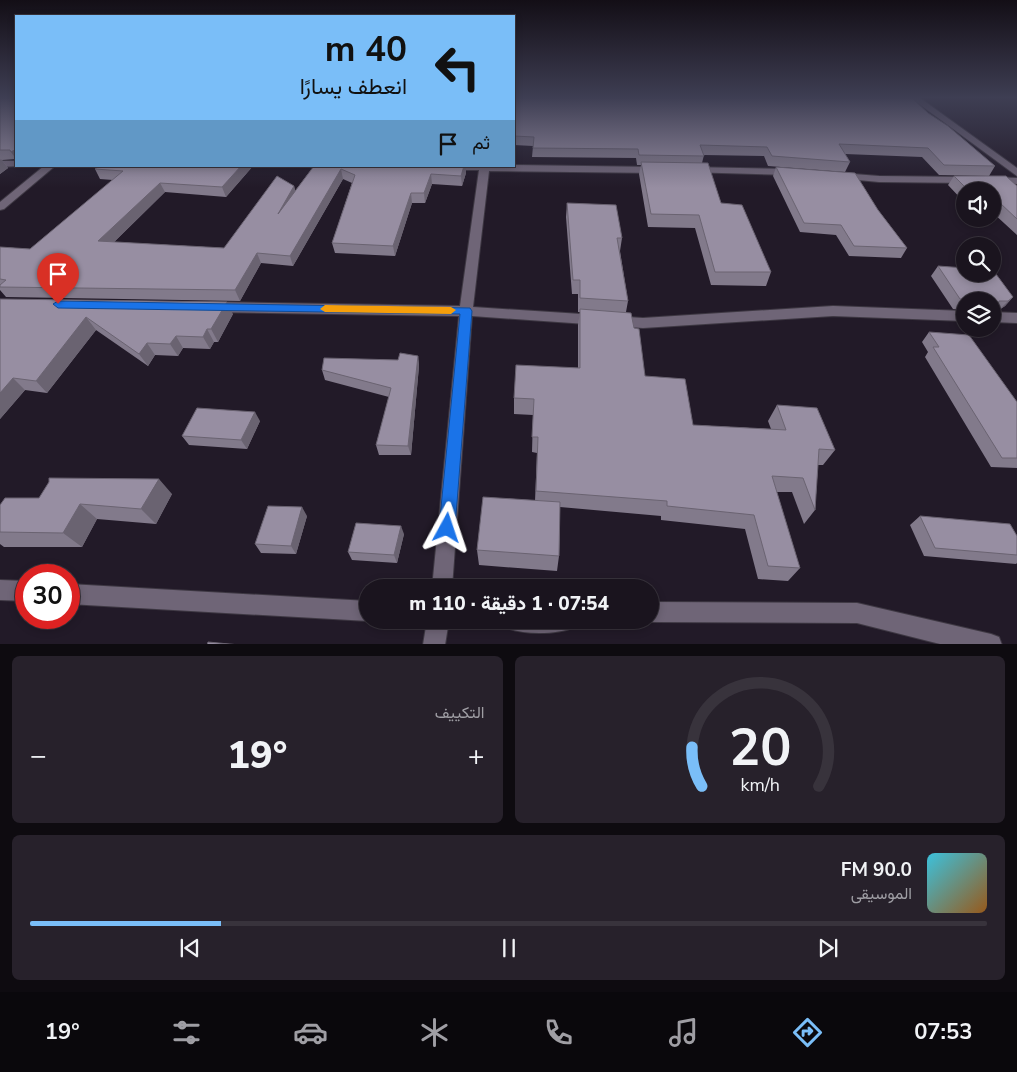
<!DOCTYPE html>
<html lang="ar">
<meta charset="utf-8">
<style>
:root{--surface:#1a141e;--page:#27212b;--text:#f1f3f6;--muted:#9f9ea4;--line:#38333c;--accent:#7abef8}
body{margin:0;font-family:"Nunito Sans",Vazirmatn,sans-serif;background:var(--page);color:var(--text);direction:rtl;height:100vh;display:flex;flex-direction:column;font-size:19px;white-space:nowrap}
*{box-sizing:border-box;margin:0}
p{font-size:16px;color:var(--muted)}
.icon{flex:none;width:28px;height:28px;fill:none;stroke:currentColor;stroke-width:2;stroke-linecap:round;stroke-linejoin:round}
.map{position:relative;height:644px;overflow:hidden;direction:ltr}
.sheet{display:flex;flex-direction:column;gap:12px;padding:12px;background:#0e0b10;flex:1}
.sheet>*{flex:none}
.top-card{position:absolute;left:15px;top:15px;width:500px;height:152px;border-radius:0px;box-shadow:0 2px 8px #0003,0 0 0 1px var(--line);direction:rtl;background:#7abef8;color:#111;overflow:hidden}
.fabs{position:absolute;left:956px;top:182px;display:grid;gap:10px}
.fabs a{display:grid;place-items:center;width:45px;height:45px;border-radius:50%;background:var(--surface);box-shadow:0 2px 8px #0003,0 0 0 1px var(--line);font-size:25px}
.speed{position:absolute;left:15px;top:564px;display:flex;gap:10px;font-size:25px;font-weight:700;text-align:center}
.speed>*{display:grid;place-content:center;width:65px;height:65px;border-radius:50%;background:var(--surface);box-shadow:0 2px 8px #0003,0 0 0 1px var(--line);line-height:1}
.speed .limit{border:8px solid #d22;background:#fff;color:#111}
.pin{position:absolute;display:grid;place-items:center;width:42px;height:42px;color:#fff;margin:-51px -21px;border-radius:50% 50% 50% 0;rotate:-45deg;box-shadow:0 0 5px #0007}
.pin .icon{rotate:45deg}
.me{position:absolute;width:55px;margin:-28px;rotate:5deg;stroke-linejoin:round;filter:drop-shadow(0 0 4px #0008)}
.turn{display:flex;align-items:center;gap:18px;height:105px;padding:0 25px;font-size:22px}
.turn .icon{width:65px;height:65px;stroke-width:2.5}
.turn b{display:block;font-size:35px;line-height:42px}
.then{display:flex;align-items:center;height:48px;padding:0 25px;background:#0003;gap:10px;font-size:19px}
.big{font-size:38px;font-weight:800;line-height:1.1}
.sheet .tile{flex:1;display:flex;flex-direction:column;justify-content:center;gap:8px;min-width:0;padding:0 18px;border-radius:8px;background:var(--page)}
.sheet .dial{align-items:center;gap:0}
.dial svg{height:130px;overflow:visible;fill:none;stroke:var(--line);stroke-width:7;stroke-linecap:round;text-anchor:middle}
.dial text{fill:var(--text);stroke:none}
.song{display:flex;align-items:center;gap:15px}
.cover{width:60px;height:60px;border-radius:8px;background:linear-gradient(135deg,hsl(190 70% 55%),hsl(30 70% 35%))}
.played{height:5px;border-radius:2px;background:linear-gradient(90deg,var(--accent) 20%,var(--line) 20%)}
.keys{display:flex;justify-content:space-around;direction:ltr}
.heat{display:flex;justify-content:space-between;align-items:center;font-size:28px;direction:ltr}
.sheet .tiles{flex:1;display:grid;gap:12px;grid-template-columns:1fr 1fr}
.tile:last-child{grid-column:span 2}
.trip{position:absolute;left:359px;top:579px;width:300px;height:50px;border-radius:25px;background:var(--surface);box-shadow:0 2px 8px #0003,0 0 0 1px var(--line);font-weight:800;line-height:50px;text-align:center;direction:rtl}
.tab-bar{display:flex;height:80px;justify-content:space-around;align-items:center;background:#0a080c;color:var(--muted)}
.tab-bar .icon{width:35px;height:35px}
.tab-bar .active{color:var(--accent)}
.tab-bar b{font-size:22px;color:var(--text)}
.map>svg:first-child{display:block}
</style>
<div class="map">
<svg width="1017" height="645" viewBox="0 0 1017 645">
<rect width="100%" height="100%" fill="#221a28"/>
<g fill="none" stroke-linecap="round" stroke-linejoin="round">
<!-- minor casing -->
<g stroke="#3e3843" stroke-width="2">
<path id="minor" d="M911,98H920L1017,168V176Z
M0,161H16V166H19L0,167Z
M514,165L657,167L662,170L657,173L489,171L473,307L643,318L833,306L965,311V321L833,316L643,328L472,316L452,588H432L459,316L211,312L206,310L204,307L206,304L211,302L460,306L479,170H446L441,167Z
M44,166H55L4,209L0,210V202Z
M691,167L792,169L797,172L792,175L687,172V168Z
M841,173L879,176L970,177L975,180L970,183L879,182L837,178L836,176Z
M994,177L1017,178V184L990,182L989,180L990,178Z
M992,312L1017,313V323L992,322Z
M0,580L26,581V601L0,600Z
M69,584L368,601V620H371L368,621L69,604Z
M650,602L857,603L991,634L999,637L1002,645H944L857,623L650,622L644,620H650Z
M427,620H449L445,645H423Z
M500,620H579L575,627C556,635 523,635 504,627Z"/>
</g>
<!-- minor -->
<use href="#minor" fill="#6f6577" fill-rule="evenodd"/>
</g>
<!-- wall -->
<path fill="#827a8b" d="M0,98H16V159L2,160L8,168L0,174Z
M514,98L928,113L995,166L989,176L939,175L922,157L845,154L850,162L845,172L768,166L764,156L704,155L702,163L721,203L771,272L766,286L711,285L695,228L648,227L639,174L641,165H637L636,158L532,157L533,146L514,145Z
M99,166H253L226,197L165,192L114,242L224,248L294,186L295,191L314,166L466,173L462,186L432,184L425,203H412L395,256L335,253L332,243L352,183L343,179L293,266L261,263L240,301L6,297L0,290V247L30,249L113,180L100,179L95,169Z
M776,167L878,210L907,248L901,258L849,256L836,235L800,232L773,176Z
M954,176L1017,186V235L992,212V191H965V203L948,185Z
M567,203L622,238L620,251L628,301L626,312L634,328L645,376L693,425L771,429L768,421L777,405L835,450L823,465H818L815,510L804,524L792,492H776L800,568L788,581L758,579L745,529L661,520V516L560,507L559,556L557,571L479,565L477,550L535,501L537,453L532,452L533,415L514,414V398L578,368V325L580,312H578V294H572L566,217Z
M938,266L1013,297L1005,306L999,310L996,311L992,314V301H965V310L953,309L931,276Z
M0,299L233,314L218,342H214L210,349L183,348L178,356L155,355L148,366L96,330L47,393L25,390L0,419Z
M965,319V328L962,323Z
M966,329H974L968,333Z
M929,332L1017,402V468L991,467L925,357L928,352L922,342Z
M418,356L419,366L411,455H379L376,445L389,397L325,380L322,370L398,360Z
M260,421L247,449L189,445L182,436Z
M172,494L156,524L97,519L82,547H4L0,544V505L39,498Z
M307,516L296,554L261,553L255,544Z
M920,516L1017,536V563L1016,564L924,556L910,525Z
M404,534L397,563L352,560L348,552Z"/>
<!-- shaded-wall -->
<path fill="#6a6371" d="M15,149L16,151V159L11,152Z
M1,159L8,168L0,174V160Z
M241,166H253L226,197L222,187Z
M464,166H466V173L462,186L461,176Z
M341,169L343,179L293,266L290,256Z
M431,174L432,184L425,203L424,193Z
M160,183L165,192L105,251L98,241Z
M294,186L297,196L278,214Z
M411,193L412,203L395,256L393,246Z
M257,253L261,263L240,301L235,290Z
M1013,297L1005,306L999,310L1008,301Z
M227,302L233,314L218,342L211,329Z
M86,317L96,330L47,393L36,381Z
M207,329L214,342L210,349L203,337Z
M176,336L183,348L178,356L170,344Z
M147,343L155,355L148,366L139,354Z
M418,356L419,366L411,455L408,446Z
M13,378L25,390L0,419V393Z
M255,412L260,421L247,449L241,440Z
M159,479L172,494L156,524L141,509Z
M80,504L97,519L82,547L63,533Z
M302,507L307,516L296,554L291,546Z
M401,526L404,534L397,563L394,555Z"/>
<!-- building -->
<path fill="#978ea2" stroke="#6a6371" d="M0,98H16V149L11,152L10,150H0Z
M514,98H912L928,113L948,126L995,166L944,165L928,148L839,144L850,162L772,156L767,147L700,145L704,156L639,155L638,149L533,148L534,137L514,136Z
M641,162L708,163L721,203L742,205L771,272H715L699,215L651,214Z
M99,166H241L222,187L160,183L98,241L224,248L277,176L294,186L278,214L314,166H464L461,176L431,174L424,193H411L393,246L332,243L355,175L341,169L290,256L257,253L235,290L0,287V285L6,280L0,279V247L30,249L123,171L95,169Z
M776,167L855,173L878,210L907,248L854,246L841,225L804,223Z
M954,176H1006L1017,186V219L1000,203H992V191H969Z
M567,203L616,205L622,238H617L628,301L580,298V280H573Z
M938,266L965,268V274H992V270H993L1013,297L1008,301H999L998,307L992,312V301H974V300L960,299Z
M0,299L227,302L211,329H207L203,337L176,336L170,344L147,343L139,354L86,317L36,381L13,378L0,393Z
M580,309L631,313L634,328L639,329L645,376L685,379L693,425L786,430L777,405L817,408L835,450L819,449L815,510L803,478L772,476L800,568L768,566L754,515L667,506V501L536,491L538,437H532L534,399L514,398L516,365L580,368Z
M929,332L969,335L1017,402V458H1002L933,347H939Z
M400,353L418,356L408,446L376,445L391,388L322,370L324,358L398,360Z
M197,408L255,412L241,440L182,436Z
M49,478L159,479L141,509L80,504L63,533L0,532V505L5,498H39L49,482Z
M483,497L560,502L559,556L477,550Z
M268,506L302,507L291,546L255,544Z
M920,516L1010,524L1017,536V555L935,548Z
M356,523L401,526L394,555L348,552Z
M208,642L240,645H207Z"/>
<!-- sky -->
<linearGradient id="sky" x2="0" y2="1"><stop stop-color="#130e16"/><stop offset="0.52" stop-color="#3e3e53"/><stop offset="1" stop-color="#3e3e53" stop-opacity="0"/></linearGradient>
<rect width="1017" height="188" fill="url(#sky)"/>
<!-- route -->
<path fill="#1a73e8" stroke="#114b97" d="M58,301L470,308L472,311L455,528L452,533L447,536L441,533L439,528L460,314L58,308L53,304Z"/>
<!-- slow -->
<path fill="#f59e0b" d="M325,305L451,307L456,310L451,314L325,312L320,309Z"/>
</svg>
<div class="fabs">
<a><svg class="icon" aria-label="sound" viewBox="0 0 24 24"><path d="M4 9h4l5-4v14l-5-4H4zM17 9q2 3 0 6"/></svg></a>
<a><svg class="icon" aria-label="search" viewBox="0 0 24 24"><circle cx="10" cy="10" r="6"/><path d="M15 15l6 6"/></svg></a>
<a><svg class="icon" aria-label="layers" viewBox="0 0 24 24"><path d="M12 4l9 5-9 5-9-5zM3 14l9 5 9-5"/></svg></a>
</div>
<div class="speed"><div class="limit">30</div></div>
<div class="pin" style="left:58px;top:304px;background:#d93025"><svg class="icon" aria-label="arrive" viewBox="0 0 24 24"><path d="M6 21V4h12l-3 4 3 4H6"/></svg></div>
<svg class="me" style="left:447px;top:528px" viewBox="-20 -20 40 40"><path d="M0-17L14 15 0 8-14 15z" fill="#1a73e8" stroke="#fff" stroke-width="4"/></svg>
<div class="trip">07:54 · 1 دقيقة · 110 m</div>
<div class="top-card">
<div class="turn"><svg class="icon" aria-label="left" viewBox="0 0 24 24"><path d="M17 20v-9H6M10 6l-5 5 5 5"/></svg><div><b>40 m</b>انعطف يسارًا</div></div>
<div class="then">ثم<svg class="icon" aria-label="arrive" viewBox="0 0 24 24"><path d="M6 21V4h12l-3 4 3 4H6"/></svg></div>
</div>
</div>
<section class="sheet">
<div class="tiles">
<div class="tile dial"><svg viewBox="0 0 100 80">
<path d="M14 69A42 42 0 1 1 86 69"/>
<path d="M14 69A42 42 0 0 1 8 45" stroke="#7abef8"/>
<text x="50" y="56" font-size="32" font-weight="700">20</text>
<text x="50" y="72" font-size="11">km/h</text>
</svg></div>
<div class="tile"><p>التكييف</p>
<div class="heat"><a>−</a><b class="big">19°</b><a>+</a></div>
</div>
<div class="tile">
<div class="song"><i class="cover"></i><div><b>90.0 FM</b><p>الموسيقى</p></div></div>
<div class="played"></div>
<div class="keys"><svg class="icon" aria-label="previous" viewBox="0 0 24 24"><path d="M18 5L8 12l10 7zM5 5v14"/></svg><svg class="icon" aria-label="pause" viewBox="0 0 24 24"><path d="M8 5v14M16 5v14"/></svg><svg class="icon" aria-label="next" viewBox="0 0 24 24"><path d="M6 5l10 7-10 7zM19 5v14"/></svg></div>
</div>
</div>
</section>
<nav class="tab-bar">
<b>07:53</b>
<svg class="icon active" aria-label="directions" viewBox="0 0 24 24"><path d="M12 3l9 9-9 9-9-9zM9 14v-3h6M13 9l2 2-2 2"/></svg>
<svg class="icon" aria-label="music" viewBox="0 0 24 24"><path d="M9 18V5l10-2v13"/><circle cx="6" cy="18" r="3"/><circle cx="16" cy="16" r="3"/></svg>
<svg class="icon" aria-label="phone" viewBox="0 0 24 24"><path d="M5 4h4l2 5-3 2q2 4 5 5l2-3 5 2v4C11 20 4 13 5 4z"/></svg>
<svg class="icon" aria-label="climate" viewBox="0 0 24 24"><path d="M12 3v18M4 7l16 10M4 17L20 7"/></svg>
<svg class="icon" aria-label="car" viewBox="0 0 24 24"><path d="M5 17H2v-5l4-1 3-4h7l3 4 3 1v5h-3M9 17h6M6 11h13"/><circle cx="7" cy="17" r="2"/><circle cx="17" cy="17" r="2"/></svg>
<svg class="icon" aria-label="filters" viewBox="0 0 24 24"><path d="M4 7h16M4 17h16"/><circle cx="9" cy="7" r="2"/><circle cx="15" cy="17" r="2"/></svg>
<b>19°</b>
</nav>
